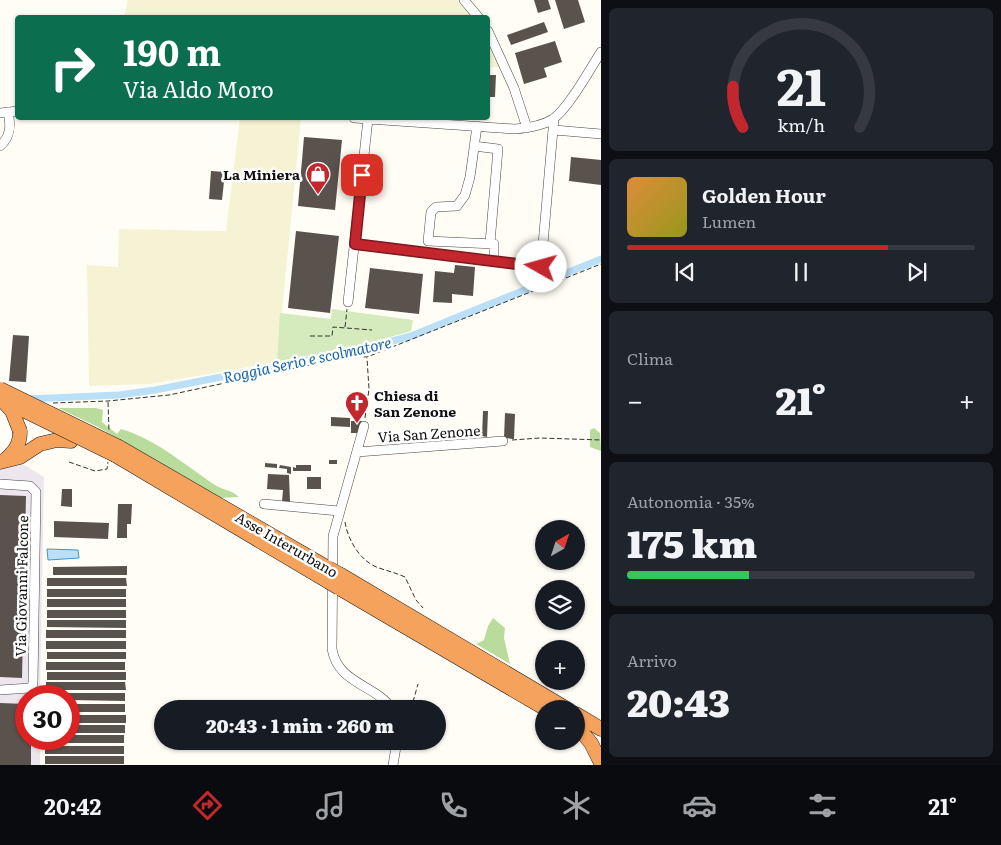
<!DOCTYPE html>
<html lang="it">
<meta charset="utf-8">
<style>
:root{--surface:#171b24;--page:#20242c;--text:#f1f3f6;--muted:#9ea1a6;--line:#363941;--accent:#c4262e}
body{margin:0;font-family:Literata,serif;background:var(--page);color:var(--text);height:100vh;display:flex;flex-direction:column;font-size:19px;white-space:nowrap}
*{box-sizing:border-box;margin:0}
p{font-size:16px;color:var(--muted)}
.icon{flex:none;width:28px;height:28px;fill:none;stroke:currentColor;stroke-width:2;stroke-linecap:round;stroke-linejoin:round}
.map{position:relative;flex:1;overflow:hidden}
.side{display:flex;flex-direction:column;gap:8px;padding:8px;background:#0d0f14;width:400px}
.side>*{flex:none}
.guide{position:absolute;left:15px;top:15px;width:475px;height:105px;border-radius:5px;box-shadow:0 1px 4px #0004;background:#0b6e4f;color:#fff;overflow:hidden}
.needle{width:32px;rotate:39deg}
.controls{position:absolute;left:535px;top:520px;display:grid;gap:10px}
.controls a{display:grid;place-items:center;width:50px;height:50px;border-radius:50%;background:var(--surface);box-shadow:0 1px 4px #0004;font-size:25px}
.speed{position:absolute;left:15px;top:685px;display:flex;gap:10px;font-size:25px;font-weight:700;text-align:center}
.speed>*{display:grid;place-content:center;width:65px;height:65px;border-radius:50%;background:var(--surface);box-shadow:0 1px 4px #0004;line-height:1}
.speed .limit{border:8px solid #d22;background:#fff;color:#111}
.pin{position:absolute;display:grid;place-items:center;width:42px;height:42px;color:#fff;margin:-21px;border-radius:10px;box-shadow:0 2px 8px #0006}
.me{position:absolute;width:55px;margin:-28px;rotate:277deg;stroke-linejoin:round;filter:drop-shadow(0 0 4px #0008)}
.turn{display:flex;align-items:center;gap:18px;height:105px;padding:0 25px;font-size:22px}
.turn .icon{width:65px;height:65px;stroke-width:2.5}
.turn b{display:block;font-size:35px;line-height:42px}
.big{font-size:38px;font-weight:800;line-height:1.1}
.side .widget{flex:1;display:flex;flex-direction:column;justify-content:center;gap:8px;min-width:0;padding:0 18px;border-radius:8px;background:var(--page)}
.side .dial{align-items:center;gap:0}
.dial svg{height:130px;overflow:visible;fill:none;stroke:var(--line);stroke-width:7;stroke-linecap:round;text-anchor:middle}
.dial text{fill:var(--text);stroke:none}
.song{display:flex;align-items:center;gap:15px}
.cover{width:60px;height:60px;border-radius:8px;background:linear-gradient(135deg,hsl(30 70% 55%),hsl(60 70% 35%))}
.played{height:5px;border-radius:2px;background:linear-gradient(90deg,var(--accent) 75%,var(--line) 75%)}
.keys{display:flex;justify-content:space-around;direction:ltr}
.heat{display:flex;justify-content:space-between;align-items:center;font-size:28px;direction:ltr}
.charge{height:8px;border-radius:4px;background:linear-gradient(90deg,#34c759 35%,var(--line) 0)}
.trip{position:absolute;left:154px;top:700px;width:292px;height:50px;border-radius:25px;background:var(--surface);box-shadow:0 1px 4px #0004;font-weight:800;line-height:50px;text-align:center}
.tab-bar{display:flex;height:80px;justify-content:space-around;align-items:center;background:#090b0e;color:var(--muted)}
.tab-bar .icon{width:35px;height:35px}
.tab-bar .selected{color:var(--accent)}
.tab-bar b{font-size:22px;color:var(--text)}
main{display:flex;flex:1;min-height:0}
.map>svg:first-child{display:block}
</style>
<main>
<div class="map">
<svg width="601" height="765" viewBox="0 0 601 765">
<rect width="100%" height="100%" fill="#fffdf5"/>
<!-- industrial -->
<path fill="#eee6ef" d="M6,454L44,477L40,696H26V739H40V765H0V455Z"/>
<!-- farmland -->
<path fill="#f6f3d4" d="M128,0H461L476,18H124Z
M488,36L504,68L488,67Z
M240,118H301L277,362L150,384L89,386L87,265L118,267L119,229L226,231Z"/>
<!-- green -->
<path fill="#d5ebbd" d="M332,309L413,320L411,331L363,345L277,362L280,313L331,319Z"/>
<!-- forest -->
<path fill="#b9dc9c" d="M58,408H96L103,410L102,422L117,434L121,429C156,439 185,465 215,485C223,490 232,490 239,497L220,498L98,427Z
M594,428L600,433L601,451L590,447V430Z
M493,618L505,628L504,638L510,664L476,644L484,640L488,626Z"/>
<!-- water -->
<path fill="#b9e0f7" stroke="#3f96cf" d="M47,549L78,550L79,558L48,560Z"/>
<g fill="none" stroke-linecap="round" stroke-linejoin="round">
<!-- canal -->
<path stroke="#b9e0f7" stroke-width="7" d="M27,399L119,395L155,390L363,349L411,336L601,259"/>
</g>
<!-- building -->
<path fill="#5a524d" d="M534,0H548L551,9L538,13Z
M555,0H578L585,22L564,29Z
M544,22L548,32L511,45L507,35Z
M555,41L562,62L544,68L547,77L524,84L515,53Z
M488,75H496L495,97H488Z
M304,137L342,140L335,210L298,206Z
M571,157L601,160V185L569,181Z
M211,171L225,172L222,200L209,199Z
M296,231L339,236L330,313L288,308Z
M455,265L475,267L473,296L452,294V303L433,302L435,271L454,273Z
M370,268L423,274L419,314L365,308Z
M13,335L29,336L26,382L9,381Z
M483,411H488L487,437L482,436Z
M505,413L515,414L514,439L504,438Z
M331,417L350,418V427L331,426Z
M351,421H362L359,433H351Z
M329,460H337V464H329Z
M265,463L277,464V468L265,467Z
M280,465L291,467V474L287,473V469L279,468Z
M296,465H311V471H293V467L296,468Z
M268,474L289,475L290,502H282L283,490L267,489Z
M307,477H321V489H307Z
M62,489H72V507L61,506Z
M0,495L26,496L22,678L0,677Z
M118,504H132L131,524H127V538H117Z
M54,521L109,523L108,539L54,537Z
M127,566V575H53V567Z
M47,578H126L127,586H47Z
M47,589H126V597H47Z
M47,599H126V607H47Z
M47,610H126V618H47Z
M47,620H126V628L47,627Z
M46,630H126V638H46Z
M46,641H126V649H46Z
M47,652H126V659H47Z
M46,662H125V670H46Z
M47,672H126V680H47Z
M46,682H125L126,690H46Z
M46,693H125V701L69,700V696H46Z
M0,703L26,704V739H31V765H0Z
M69,704H125V712H69Z
M69,715H126V723H69Z
M69,725H125V733H69Z
M69,735H124V743H45V739H69Z
M45,746H124V754H45Z
M45,756H124V764H45Z"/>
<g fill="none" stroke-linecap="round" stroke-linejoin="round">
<!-- minor casing -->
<g stroke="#444" stroke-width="10">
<path id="minor" d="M464,0L479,18
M488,31L514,88L527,128
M0,113L18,111
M354,118L515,129C528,128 542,126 553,119C568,109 590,69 601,52
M477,126L470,177L465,195L457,206L436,207L431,212L428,241L494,244V261
M554,130L601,134
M0,146C11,137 11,125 8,112
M474,146L498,149L490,243
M355,244L541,267L554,118
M348,302L368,119
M364,426L333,536L332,649C338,684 375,684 392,709
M357,452L503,441
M0,484L30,486L36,492L33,684L30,688L0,690
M264,504L339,511
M393,765L397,741"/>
</g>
<!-- highway casing -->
<g stroke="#222" stroke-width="15">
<path id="highway" d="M119,447L328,568
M115,455L329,582
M5,460C15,451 20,445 20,431
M0,462L20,457L40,444L57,440L71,441
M341,575L567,709
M339,588L546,709
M576,714L601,729
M580,730L591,743L601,763"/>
</g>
<!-- path -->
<path stroke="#333" stroke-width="1" stroke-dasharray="5 2.5" stroke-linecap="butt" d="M345,327L347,309
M310,336H332L333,327L372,330
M108,402L109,431
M53,403L108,401L169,395L351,356L367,357L601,264
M365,418L369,389L367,358
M512,440L540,438L601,440
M69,462L95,471L107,469L108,462
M345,522C348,541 361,562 379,568C388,571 396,573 405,577L416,600L423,608
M411,709L418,684"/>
<!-- minor -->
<use href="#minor" stroke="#fff" stroke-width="9"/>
<!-- highway -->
<use href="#highway" stroke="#f5a25d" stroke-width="14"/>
<!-- highway-bridge casing -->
<g stroke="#222" stroke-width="15" stroke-linecap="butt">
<path id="highway-bridge" d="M0,389L119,447
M1,399L12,411L20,431
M17,407L115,455
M328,568L341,575
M329,582L339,588"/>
</g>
<!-- highway-bridge -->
<use href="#highway-bridge" stroke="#f5a25d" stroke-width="14"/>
</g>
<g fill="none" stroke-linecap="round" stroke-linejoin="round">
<!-- route casing -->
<g stroke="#7f191e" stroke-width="12">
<path id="route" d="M362,175L355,244L541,267"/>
</g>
<!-- route -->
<use href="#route" stroke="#c4262e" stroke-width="9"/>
</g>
<!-- icons -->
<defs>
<g id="shop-pin" transform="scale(1.25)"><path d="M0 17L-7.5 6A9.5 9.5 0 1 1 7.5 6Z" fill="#c4262e" stroke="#fff"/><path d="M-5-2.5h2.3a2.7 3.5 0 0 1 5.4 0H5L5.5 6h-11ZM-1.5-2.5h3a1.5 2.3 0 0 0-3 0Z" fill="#fff"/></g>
<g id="church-pin" transform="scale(1.25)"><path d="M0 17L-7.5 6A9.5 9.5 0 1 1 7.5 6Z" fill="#c4262e" stroke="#fff"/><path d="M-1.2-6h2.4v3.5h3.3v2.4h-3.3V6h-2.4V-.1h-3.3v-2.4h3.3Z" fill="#fff"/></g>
</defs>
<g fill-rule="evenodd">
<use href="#shop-pin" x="318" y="174"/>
<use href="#church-pin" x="357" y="403"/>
</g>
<g text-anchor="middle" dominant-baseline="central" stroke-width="5" stroke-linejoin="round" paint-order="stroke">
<!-- poi labels -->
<g font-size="14" font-weight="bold" fill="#111" stroke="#fff" text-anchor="end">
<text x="300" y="174">La Miniera</text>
<text x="374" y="395" text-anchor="start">Chiesa di<tspan x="374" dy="16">San Zenone</tspan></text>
</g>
<!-- street labels -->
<g font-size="14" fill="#111" stroke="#fff">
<text transform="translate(429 433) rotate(-4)">Via San Zenone</text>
<text transform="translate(287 544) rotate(30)">Asse Interurbano</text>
<text transform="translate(21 586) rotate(-89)">Via Giovanni Falcone</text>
</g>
<!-- water labels -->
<g font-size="15" font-style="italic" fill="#1768a6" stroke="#fff">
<text transform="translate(307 359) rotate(-12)">Roggia Serio e scolmatore</text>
</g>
</g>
</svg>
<div class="controls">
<a><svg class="needle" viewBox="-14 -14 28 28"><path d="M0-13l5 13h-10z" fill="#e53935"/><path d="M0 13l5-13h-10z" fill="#9ea1a6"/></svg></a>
<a><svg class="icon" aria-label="layers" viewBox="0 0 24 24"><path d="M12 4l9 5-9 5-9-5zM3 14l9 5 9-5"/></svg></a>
<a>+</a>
<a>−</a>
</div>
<div class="speed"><div class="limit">30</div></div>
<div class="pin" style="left:362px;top:175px;background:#d93025"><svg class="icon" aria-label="arrive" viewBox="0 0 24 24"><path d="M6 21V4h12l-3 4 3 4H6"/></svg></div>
<svg class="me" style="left:541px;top:267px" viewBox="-20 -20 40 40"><circle r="19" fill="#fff"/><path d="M0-13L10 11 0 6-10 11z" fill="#c4262e"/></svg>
<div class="trip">20:43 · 1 min · 260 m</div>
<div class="guide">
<div class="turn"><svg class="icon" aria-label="right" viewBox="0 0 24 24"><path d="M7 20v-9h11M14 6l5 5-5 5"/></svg><div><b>190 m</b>Via Aldo Moro</div></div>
</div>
</div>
<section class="side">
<div class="widget dial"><svg viewBox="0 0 100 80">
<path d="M14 69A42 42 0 1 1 86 69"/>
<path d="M14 69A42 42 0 0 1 8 44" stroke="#c4262e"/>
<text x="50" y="56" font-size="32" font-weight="700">21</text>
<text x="50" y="72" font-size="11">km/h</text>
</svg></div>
<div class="widget">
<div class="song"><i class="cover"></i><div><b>Golden Hour</b><p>Lumen</p></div></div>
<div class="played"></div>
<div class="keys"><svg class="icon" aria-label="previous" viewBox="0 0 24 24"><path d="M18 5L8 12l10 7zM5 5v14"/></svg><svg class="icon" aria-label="pause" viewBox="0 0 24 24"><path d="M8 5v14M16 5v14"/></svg><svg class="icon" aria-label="next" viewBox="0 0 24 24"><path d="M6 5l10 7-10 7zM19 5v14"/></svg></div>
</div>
<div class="widget"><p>Clima</p>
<div class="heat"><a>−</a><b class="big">21°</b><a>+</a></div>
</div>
<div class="widget"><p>Autonomia · 35%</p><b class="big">175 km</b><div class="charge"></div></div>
<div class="widget"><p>Arrivo</p><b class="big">20:43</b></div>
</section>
</main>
<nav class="tab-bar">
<b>20:42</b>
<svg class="icon selected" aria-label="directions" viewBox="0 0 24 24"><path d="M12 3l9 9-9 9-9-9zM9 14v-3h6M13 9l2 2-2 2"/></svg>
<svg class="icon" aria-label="music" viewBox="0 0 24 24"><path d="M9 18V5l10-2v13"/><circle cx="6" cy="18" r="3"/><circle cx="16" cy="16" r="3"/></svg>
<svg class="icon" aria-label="phone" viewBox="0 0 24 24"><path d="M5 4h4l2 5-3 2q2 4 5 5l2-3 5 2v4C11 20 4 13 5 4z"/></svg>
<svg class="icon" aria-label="climate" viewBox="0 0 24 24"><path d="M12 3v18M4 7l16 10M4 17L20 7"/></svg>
<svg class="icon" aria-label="car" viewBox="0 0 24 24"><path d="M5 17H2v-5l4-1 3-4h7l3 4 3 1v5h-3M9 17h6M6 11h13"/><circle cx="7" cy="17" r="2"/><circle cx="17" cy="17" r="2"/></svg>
<svg class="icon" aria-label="filters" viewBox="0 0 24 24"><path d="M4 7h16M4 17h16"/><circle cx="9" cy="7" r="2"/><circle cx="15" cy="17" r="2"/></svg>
<b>21°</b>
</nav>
